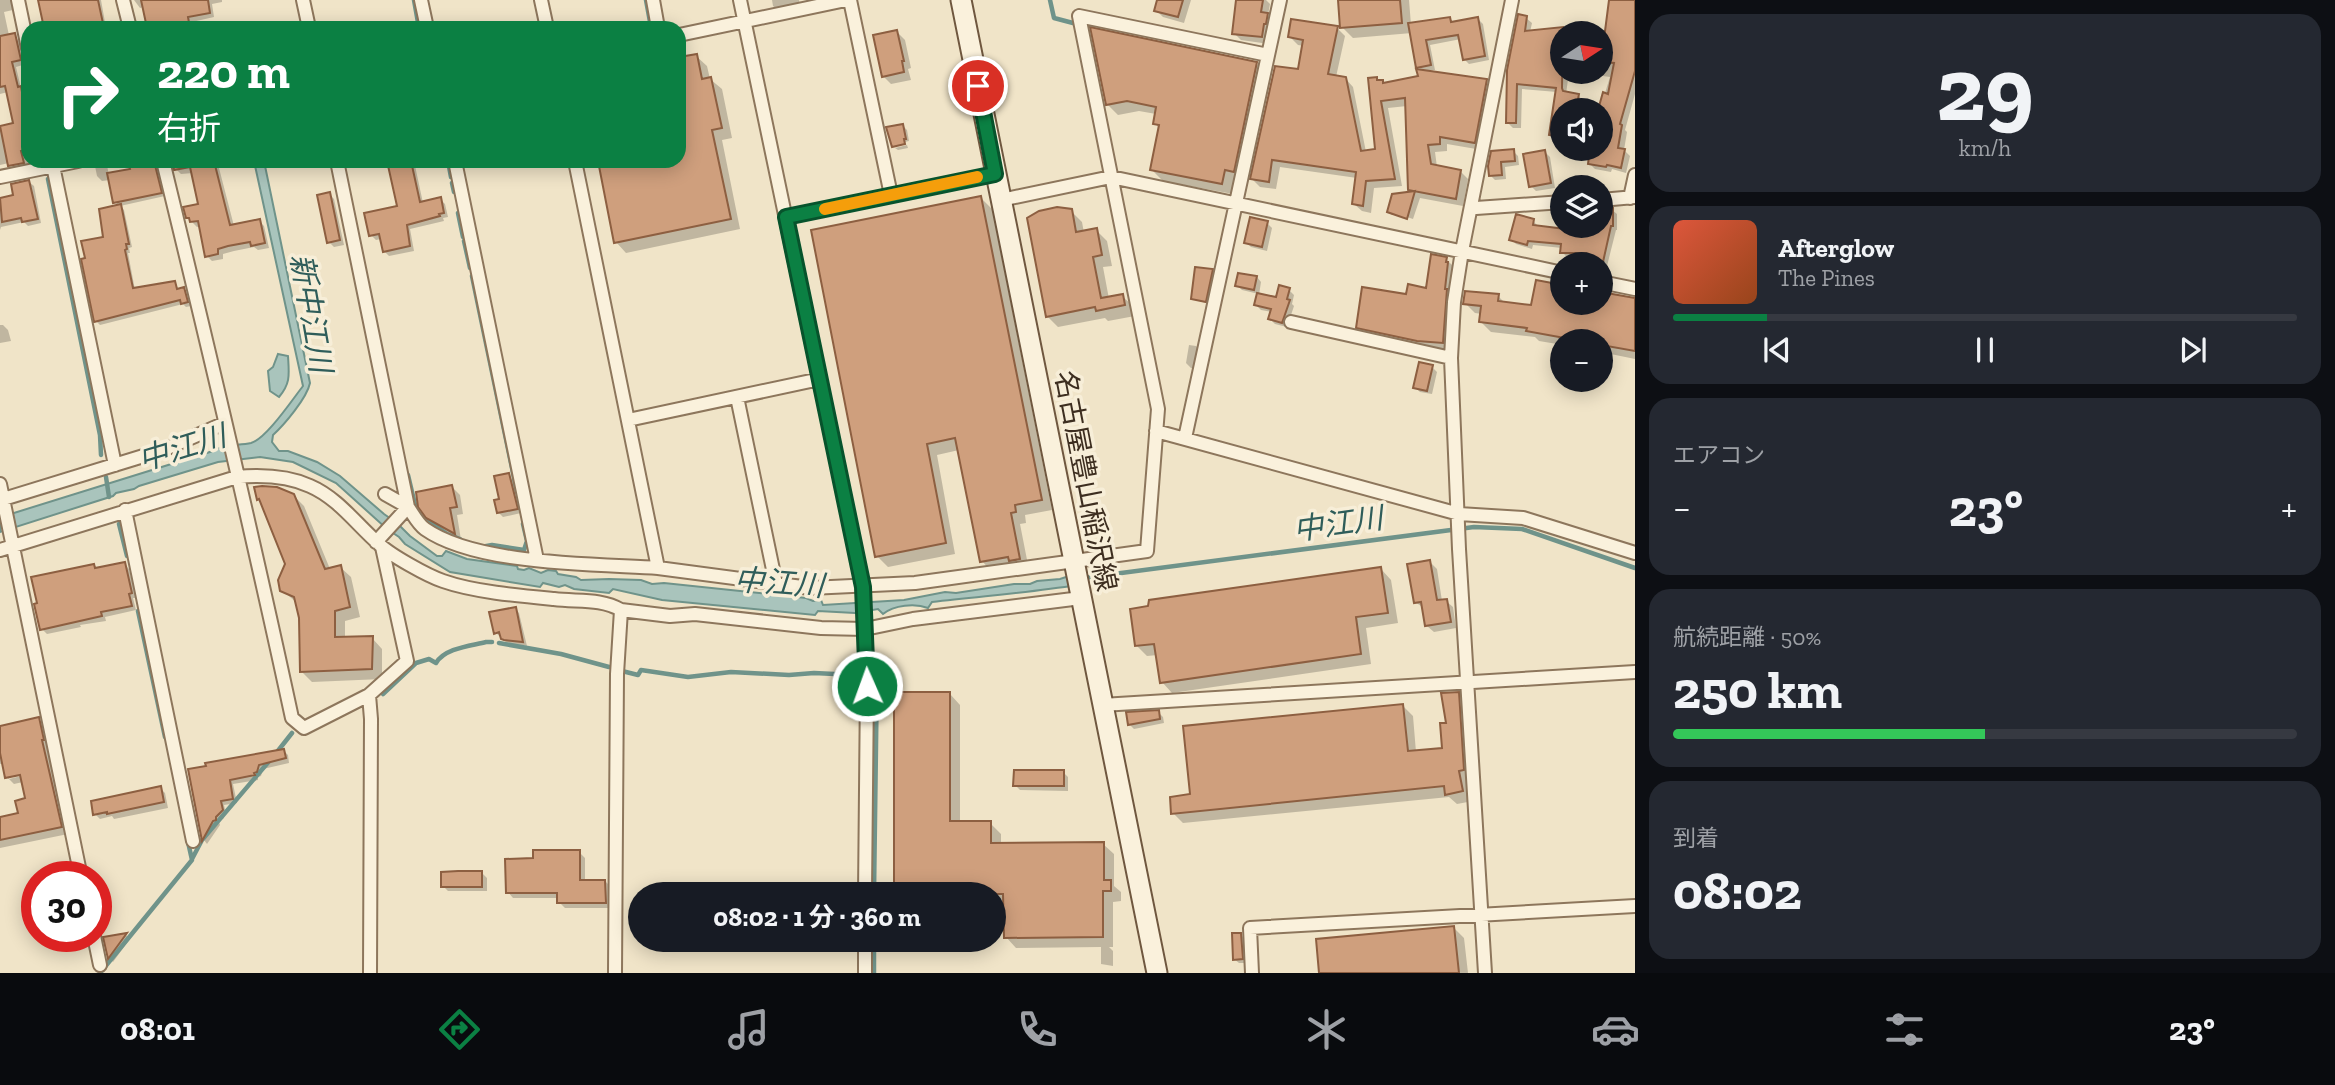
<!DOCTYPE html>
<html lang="ja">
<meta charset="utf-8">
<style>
:root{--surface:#171b24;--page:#242831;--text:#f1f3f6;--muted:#9ea1a6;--line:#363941;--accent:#0b8043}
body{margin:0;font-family:"Zilla Slab","Noto Sans JP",serif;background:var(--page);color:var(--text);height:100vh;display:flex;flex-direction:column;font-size:26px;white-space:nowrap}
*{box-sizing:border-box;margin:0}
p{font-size:23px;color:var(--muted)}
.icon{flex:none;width:38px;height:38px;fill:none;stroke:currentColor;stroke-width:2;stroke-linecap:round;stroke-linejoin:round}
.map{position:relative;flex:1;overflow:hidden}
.panel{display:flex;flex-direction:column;gap:14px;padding:14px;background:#0d0f14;width:700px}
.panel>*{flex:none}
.top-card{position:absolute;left:21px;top:21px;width:665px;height:147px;border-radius:21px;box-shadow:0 4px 18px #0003;background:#0b8043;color:#fff;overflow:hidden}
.needle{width:46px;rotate:78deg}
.buttons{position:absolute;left:1550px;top:21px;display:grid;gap:14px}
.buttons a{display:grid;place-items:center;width:63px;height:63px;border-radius:50%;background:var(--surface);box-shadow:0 4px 18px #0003;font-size:35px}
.speed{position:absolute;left:21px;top:861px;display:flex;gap:14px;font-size:35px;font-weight:700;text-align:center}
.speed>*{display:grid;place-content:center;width:91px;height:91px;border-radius:50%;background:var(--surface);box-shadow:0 4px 18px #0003;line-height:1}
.speed .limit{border:10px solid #d22;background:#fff;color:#111}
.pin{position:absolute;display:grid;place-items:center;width:60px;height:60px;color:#fff;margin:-30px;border:4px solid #fff;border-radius:50%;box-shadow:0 2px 7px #0007}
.me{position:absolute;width:77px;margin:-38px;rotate:358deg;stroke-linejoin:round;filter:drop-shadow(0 0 5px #0008)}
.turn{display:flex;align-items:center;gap:24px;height:147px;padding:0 21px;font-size:32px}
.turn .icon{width:91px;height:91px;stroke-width:2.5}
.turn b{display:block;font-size:49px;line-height:60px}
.big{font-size:52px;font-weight:700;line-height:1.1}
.panel .widget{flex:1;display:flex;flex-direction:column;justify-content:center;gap:10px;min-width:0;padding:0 24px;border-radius:21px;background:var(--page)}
.panel .dial{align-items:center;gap:0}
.dial b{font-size:91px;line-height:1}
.song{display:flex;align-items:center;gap:21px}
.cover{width:84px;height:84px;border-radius:10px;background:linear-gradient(135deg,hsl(10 70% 55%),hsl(20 70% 35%))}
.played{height:7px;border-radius:4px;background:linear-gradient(90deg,var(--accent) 15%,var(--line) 15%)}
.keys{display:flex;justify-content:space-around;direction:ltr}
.heat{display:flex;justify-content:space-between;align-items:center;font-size:38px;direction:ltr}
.charge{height:10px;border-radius:5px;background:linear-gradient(90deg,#34c759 50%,var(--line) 0)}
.trip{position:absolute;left:628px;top:882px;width:378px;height:70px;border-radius:35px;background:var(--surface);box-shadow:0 4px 18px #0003;font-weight:700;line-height:70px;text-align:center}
.tab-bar{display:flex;height:112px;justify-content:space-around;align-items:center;background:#090b0e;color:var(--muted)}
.tab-bar .icon{width:49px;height:49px}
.tab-bar .current{color:var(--accent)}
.tab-bar b{font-size:32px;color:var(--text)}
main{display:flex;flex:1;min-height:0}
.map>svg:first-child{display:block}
</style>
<main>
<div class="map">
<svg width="1635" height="973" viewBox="0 0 1635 973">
<rect width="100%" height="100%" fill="#f0e4c8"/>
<!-- water -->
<path fill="#a9c4bc" stroke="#6f938a" stroke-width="2" d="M254,161H264L310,383C307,398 284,425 273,435L272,442L279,451H288L317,462L340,476L384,514L398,524L410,536L437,556H442L446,551L467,559L517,566L518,569L524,570L529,568L541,573L548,570L556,571L558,574L576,577L581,580L609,579L641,580L652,584L664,583L806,598L813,601L821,600L823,605L904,600L945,592L956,593L1014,584H1030L1037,581L1060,579L1075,574L1077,585C1028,593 981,596 932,602L928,608C915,603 894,605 883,614L878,609L855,613L818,611L815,615L662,600L613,589L609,593L574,589L565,585L559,587L543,583L540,587L450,572L405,544L399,537L387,529L336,483L293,462L260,457L218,462L139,486L134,489L116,493L113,496L0,532L1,517L213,451C225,443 238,446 251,443C266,439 292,400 303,386Z
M278,354L288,356C289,374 291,383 279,397L270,391L268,371L273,367Z"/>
<!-- shadow -->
<path fill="#0003" fill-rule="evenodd" d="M0,0H13V10L4,12L10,40L16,38L21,43L26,64L16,67L21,88L28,96V161H43L44,163L15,170L9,163L0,165V128L15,125L8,92L0,94Z
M40,0H101L106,28H45Z
M134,0H222V2L212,4L214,17L192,22L193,28H150L144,7L140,8Z
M772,0H799L800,6L778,10L773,6Z
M1159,0H1191L1184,23L1163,17L1156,10Z
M1238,0H1266L1270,4L1268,15L1275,22L1269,44L1241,40L1234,33Z
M1339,0H1409L1411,25L1450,19L1454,23L1478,19L1483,24L1489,60L1469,64L1464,59L1461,39L1430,45L1435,70L1427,71L1487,80L1494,88L1482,150L1447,144V151L1435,152L1437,167L1460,171L1468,179L1463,206L1420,198L1413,219L1392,212V215L1389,212L1414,193L1409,189L1407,106L1388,108L1402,186L1374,188L1371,213L1362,211L1354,204L1357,178L1280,167L1276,189L1260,187L1252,179L1299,71L1304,46L1298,45L1290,37L1337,28L1345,36L1336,77L1345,78L1353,87L1366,152L1377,150L1376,79L1385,84L1420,78L1422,71L1418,67L1412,33L1353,38L1342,27Z
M1612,0H1635V94L1625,130L1627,132L1624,150L1630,156L1626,173L1612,169L1611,172L1595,169L1590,164L1592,149H1601V110H1563V141L1556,140L1551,134L1557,92L1522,89L1521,128H1513L1507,122L1526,18L1532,23L1530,32L1565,28L1568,31L1592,33H1563V72H1569L1566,94L1578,95L1583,101V106L1600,109L1610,77L1574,72H1601V34H1605Z
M897,32L905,40L911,68L908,69L911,80L891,84L883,76Z
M696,56L707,66L710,79L722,89L732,138L722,140L740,229L626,253L616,242L599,161H679V59Z
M1256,63L1267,74L1233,194L1163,181L1152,170L1160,129L1155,123L1156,114L1139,111L1118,115L1107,104Z
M902,125L907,130L909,141L892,145Z
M907,145L908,148L898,150L895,148Z
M1513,151L1518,156L1519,165L1505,167L1506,179L1495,180L1490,175V166Z
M1545,152L1550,157L1555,188L1536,191L1531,186Z
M94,161H106L109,175L132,170L137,161H155L158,165L165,196L120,206L124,210L132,247L129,248L130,253H128L135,290L175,283L179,290L184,289L188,293L191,306L186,307L183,304L100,325L96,321L105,238L119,206L115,202L110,180L102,181L97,176Z
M173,161H227L221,164V167L219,168L234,226L259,221L264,226L269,248L258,250L254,247L234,251L223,254V259L212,261L207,256L201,226L197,227L187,217L200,205L193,173L181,174L176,169Z
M389,161H414L423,203L440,199L445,204L448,217L443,218L444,221L410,229L414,251L389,256L384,251L381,239L376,240L371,235L399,207Z
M29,182L34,186L41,223L28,226L24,222L1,227L0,230V200L15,197Z
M329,194L334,199L344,245L334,247L329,242Z
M981,198L992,209L1052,510L1025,515L1026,523L1020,524L1029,570L992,572L982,561L959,450L937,455L955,554L888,567L877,556Z
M1612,210L1617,214V230H1616L1607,266L1591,263L1586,257H1567L1562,252V248L1533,245L1532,249L1516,244L1511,239L1533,221L1538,226L1568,231V226H1601Z
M1071,211L1082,222L1084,233L1096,230L1107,241L1112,266L1103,267L1109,299L1122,296L1133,306L1135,316L1108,321L1105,318L1058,327L1047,316Z
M1267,223L1272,228L1267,251L1251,247L1246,242Z
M1446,259L1453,266L1454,271L1449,350L1425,348L1365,334L1358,327L1407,296L1428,290Z
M1212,271L1214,273L1207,303L1195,300L1193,298Z
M1257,277L1261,282L1259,295L1277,299L1289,290L1294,295L1292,304L1294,306L1287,327L1275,324L1270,319L1272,312L1261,310L1256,305L1259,294L1242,290L1237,285Z
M1498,296L1505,303L1533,306L1563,303L1635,300V359L1601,352V341H1563V345L1539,341L1535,337L1491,332L1481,322L1482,314L1475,313L1465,303Z
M0,325H3L8,330L11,341L0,343Z
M1189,345L1196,346L1201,351L1197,369L1191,368L1186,363Z
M1432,367L1437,372L1432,394L1420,392L1415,387Z
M508,475L513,480L521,513L503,517L498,512Z
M452,487L460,495L463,514L457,515L461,540L436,526L428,517Z
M257,489L293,495L304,506L330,569L340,567L351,577L360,617L345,621V638H372L382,649V679L312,682L301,671L300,618L297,603L282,590L287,564Z
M1430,562L1437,569L1442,601H1446L1453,607L1456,628L1434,632L1427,626L1424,608L1415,602Z
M124,564L129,569L136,598H133L136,610L105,617L106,621L80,625L81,627L47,634L42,629L39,605L93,566L97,569Z
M1381,569L1391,580L1398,623L1366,628L1371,664L1172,693L1162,682L1158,655L1147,656L1137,646Z
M515,609L519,613L527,646L507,643L496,633Z
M1458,693L1469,704L1473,801L1457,804L1449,797L1183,823L1173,813L1192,796L1402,705L1413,716L1416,752L1444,750L1448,724Z
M896,694H950L960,705V823H990L1001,834V845L1103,844L1114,854V886L1121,892V901L1113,902V947H1109L1113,951V966L1101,964V947L1016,948L1006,937L1005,917H994V894H895Z
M1158,712L1163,717L1164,723L1134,729L1129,724Z
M38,719L46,726L68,834L0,848V819L20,815L27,800L23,782L14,784L7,777L4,763L0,764V728ZM29,774L9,779V775Z
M283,750L288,755L289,763L263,769L261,776L258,777V780L233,784L237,803L224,805L226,814L224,815V818L219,822L220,825L207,844L204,840L190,771Z
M1063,772L1068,777V791L1020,790L1015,785Z
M160,788L165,793L168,808L114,819L112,816L100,819L95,814Z
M579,852L585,858V881H605L611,887V908H565L559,902V898H513L508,892L535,860Z
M482,873L487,878V891H448L443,886Z
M1454,928L1464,938L1468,973H1320Z
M1240,934L1245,939L1246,963H1239L1234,959Z
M126,935L130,939L113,962L109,958L105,938Z"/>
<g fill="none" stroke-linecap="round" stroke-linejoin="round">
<!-- stream -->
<path stroke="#6f938a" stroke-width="4.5" d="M414,0L419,28
M646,0L651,27
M1050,0L1054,18L1073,23
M448,161L451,177
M48,179L100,435L101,455
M452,183L454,192
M458,213L463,237
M464,241L470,268
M472,276L517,492
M408,475L417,513L447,534L460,539
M106,477L109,497
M119,524L127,556
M481,547L492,545L524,550L527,541L523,524
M1083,578L1474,527L1522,529L1635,568
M138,611L165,737
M499,643L561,654L609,667
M622,671L638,675L641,670L688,677L731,672L789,675L814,673L855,675
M383,694L416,663L429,659L436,663C445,648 470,646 486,642H492
M277,752L292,733
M192,859L202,840L271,759
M874,894L877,671
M100,973L192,860L188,842
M874,973V940"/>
</g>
<!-- building -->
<path fill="#cf9f7d" stroke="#8d5f41" stroke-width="2" d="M38,0H98L104,28H44Z
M141,0H208L210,13L188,17L190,28H147Z
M1157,0H1183L1178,17L1154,11Z
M1236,0H1263L1261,12L1268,13L1266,24H1264L1262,37L1232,34Z
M1338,0H1400L1402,23L1340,28Z
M1609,0H1635V71L1620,124L1622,125L1618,148L1625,149L1621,168L1607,165L1606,167L1588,164L1590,149H1601V110H1598L1603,92L1608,94L1614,63L1601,62Z
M1518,14L1527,16L1525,31L1563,27L1562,88L1563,91L1579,94L1576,110H1563V137L1549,135L1556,88L1517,84L1516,123H1506L1507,70Z
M1450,17L1451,22L1478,17L1485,56L1463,60L1458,35L1426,40L1431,65L1416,68L1408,23Z
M1291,19L1338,26L1328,74L1346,77L1361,151L1375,149L1368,78L1377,77V80H1383V83L1418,76L1416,69L1487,79L1475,143L1440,137V144L1428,145L1431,164L1461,170L1456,199L1408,190L1405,98L1381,101L1395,179L1366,181L1363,206L1352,204L1356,172L1272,160L1269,182L1250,179L1275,66L1298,69L1303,40L1288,37Z
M1090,27L1257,62L1234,172L1225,170L1222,184L1150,170L1159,125L1153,124L1156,107L1127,101L1106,105Z
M897,30L904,61H902L904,72L882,77L873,35Z
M15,33L21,60L12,62L18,87L21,86L22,92H26L28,100V149L21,151L24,163L8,166L0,126L13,123L5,86L0,87V36Z
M697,54L702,79L711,77L722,128L712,130L731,219L614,243L598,161H679V57Z
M903,124L906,139H904L905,144L892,147L886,127Z
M1514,149L1515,161L1501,162L1502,175L1489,176L1488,166L1491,151Z
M1545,150L1551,183L1529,187L1523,154Z
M128,161H154L162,193L113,203L107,173L130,169Z
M172,161H214L230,225L260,219L265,243L251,246L250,242L228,246L218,249V254L205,257L198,221L190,222L189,218H186L183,207L198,204L190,167L174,170Z
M387,161H411L420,202L441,197L444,213L439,214L440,216L407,225L410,246L383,252L379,234L369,236L364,213L397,206Z
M29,180L38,219L22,222L21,218L2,222L0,198L13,195L11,184Z
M1415,191L1407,219L1387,212L1392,194Z
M330,192L340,240L327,243L317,195Z
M981,196L1042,500L1015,505L1016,512L1011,513L1020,559L1009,561L1008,557L980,562L955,438L927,444L946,543L875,557L811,230Z
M121,204L129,244H126L127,249L125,250L133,288L175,281L177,289L184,287L188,302L181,304L180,300L94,322L81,259L85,258L81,241L103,237L99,209Z
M1057,207L1072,209L1076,232L1097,228L1102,255L1093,257L1101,298L1123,294L1125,305L1096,311L1095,307L1046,317L1027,218L1039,211Z
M1613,208V226H1611L1603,262L1585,258L1586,253H1560L1561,244L1528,241L1527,245L1509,240L1516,214L1534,219L1533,225L1566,229V226H1601V209Z
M1250,217L1268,221L1262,247L1244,243Z
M1431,254L1447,257L1446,262H1448L1445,289H1447L1443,343L1417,341L1356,328L1362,287L1406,294L1408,284L1426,288Z
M1195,267L1213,269L1206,302L1191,299Z
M1238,273L1257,276L1254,290L1235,286Z
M1536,280L1563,285V303H1601V292L1635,298V351L1601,345V341H1581L1526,331L1527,328L1479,322L1481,306L1463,304L1465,291L1499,294L1498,301L1531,305Z
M1279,285L1290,288L1287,299L1290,300L1282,323L1268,319L1271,309L1254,305L1257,293L1276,297Z
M1419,362L1433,365L1427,391L1413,388Z
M509,473L518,509L497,513L494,500L499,499L494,476Z
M452,485L457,507L450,508L455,534L426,518L418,507L416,492Z
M262,486L277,487L294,494L325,569L341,565L350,607L335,611V637L373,636L372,669L300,672L299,618L294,597L280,591L278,580L285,564L259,499L257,500L254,487Z
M1430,560L1437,600L1447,599L1451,622L1425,626L1421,602L1414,603L1407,564Z
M125,562L132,593L129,594L132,606L101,612L102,616L40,630L34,604L37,603L31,577L94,564L95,568Z
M1381,567L1388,613L1356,617L1361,654L1160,683L1154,644L1135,646L1130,609L1148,606L1149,600Z
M516,607L523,642L504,640L501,639L499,632L494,634L489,612Z
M894,692H950V821H991V843L1104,842V880H1111V891H1103V937L1004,938L1003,894H894Z
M1459,692L1464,770L1459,771L1463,791L1445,795L1444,786L1171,814L1170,797L1190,794L1183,726L1403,704L1408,751L1442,748L1440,723H1446L1441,693Z
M1159,710L1160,719L1128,725L1126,712Z
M39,717L44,740H42L62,827L0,840V817L18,813L15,801L25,798L20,775L5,778L0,753V726Z
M284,749L286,758L259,765L257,772L254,773L255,775L230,780L233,799L221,801L223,810L216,817V820L213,821L202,841L188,769L206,766L205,763Z
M1014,770H1064V786H1013Z
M161,786L164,802L107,814V812L93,815L91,801Z
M533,850H580V880H605L606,903H557V893H506L505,859L533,858Z
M458,871H482V887H441V872Z
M1454,926L1459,973H1319L1316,939Z
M127,933L108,959L103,937Z
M1232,933H1241L1243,959L1233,960Z"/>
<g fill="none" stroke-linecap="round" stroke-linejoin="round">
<!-- street casing -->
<g stroke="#8d765c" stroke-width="16">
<path id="street" d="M18,0L28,48
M123,0L130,28
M303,0L309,28
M421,0L427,28
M541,0L547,28
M653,0L658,28
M740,0L863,587L867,686L865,894
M850,0L891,195
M679,35L846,0
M52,161L115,465
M163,161C208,346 252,532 292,718L304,728L369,695L407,661L382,547
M337,161L408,507C413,514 418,524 425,529C476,565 595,564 658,568L575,161
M455,161L537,560
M0,177L78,161
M1630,198L1635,175
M1001,200L1111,177L1563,273
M1601,200L1635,197
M1476,208L1563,202
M786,217L995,174
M1601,282L1635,289
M1291,322L1451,358
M737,397L776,584
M628,420L820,379
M1156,431L1459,514L1523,518L1635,553
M1185,438L1280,0
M0,484L81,877
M0,500L163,450L225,423
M125,510L193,841
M376,542L408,507L385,494
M0,550L237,477C260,475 288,476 310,486C338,498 357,525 379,544C390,555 428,576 443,581C474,592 521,596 554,599C577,602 601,598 621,610L617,674L615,973
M658,568L810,588L915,583L1147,551L1158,409L1079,16L1268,55
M621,610L670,616L695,614L821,628L865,629L913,619L1081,598
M369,695L371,719L370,973
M1102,705L1635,672
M94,936L100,965
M865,973V940
M1252,973L1250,928L1635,906
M1485,973L1459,549L1451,358L1454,302L1462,251L1512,0"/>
</g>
<!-- secondary casing -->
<g stroke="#6f573f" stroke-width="23">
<path id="secondary" d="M961,0L1157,973"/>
</g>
<!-- street -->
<use href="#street" stroke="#faf1dc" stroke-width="12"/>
<!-- secondary -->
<use href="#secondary" stroke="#faf1dc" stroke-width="19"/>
</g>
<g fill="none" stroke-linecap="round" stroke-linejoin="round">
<!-- route casing -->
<g stroke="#07532c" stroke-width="18">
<path id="route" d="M867,686L863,587L786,217L995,174L978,86"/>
</g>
<!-- route -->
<use href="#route" stroke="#0b8043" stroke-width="12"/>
<!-- slow -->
<path stroke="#f59e0b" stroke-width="12" d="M825,209L977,177"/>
</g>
<g text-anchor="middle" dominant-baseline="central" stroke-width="7" stroke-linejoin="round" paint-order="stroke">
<!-- street labels -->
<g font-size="28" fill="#3d2e20" stroke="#f7eed8">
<text transform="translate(1086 481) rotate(79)">名古屋豊山稲沢線</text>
</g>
<!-- water labels -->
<g font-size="30" font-style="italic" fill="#2f5d5a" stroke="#f7eed8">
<text transform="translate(311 313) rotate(80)">新中江川</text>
<text transform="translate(182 448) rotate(-17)">中江川</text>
<text transform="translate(1338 524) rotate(-8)">中江川</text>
<text transform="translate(779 583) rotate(4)">中江川</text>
</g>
</g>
</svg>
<div class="buttons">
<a><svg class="needle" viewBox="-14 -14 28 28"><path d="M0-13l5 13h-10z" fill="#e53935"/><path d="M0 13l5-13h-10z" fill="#9ea1a6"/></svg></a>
<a><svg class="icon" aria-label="sound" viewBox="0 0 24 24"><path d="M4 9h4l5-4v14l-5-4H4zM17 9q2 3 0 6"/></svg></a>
<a><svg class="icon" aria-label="layers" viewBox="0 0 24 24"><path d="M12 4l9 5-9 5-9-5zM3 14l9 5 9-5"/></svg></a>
<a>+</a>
<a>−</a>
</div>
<div class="speed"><div class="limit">30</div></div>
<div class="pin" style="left:978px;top:86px;background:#d93025"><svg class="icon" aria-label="arrive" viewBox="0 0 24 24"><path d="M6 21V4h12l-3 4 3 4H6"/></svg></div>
<svg class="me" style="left:867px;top:686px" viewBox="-20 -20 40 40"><circle r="17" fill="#0b8043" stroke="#fff" stroke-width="3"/><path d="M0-11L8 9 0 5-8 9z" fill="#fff"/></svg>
<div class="trip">08:02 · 1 分 · 360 m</div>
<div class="top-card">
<div class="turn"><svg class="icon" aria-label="right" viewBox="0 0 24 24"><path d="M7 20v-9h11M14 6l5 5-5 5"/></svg><div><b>220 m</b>右折</div></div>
</div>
</div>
<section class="panel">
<div class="widget dial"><b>29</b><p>km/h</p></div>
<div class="widget">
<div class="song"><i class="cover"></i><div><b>Afterglow</b><p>The Pines</p></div></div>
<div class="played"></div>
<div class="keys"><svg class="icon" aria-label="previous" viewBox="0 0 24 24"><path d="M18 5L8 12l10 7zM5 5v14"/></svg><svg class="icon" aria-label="pause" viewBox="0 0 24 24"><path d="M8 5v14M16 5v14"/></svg><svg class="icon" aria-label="next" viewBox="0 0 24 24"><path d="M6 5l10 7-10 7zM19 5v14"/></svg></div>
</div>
<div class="widget"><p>エアコン</p>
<div class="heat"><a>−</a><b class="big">23°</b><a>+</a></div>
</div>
<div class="widget"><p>航続距離 · 50%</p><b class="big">250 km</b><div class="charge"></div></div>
<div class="widget"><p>到着</p><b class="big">08:02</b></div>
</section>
</main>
<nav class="tab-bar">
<b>08:01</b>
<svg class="icon current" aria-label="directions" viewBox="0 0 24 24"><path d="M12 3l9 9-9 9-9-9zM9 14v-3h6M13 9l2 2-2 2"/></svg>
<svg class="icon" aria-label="music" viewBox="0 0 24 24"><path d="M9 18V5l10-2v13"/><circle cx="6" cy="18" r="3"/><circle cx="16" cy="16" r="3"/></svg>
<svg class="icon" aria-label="phone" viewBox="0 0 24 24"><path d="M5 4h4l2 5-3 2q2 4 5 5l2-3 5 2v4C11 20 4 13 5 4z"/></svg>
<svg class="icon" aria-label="climate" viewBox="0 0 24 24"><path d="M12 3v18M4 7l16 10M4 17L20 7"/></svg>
<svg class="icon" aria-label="car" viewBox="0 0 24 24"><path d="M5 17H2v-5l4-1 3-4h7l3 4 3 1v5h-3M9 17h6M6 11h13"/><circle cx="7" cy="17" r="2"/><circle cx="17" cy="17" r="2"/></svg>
<svg class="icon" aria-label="filters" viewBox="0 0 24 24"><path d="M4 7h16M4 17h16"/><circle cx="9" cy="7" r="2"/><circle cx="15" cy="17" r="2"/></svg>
<b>23°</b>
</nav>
